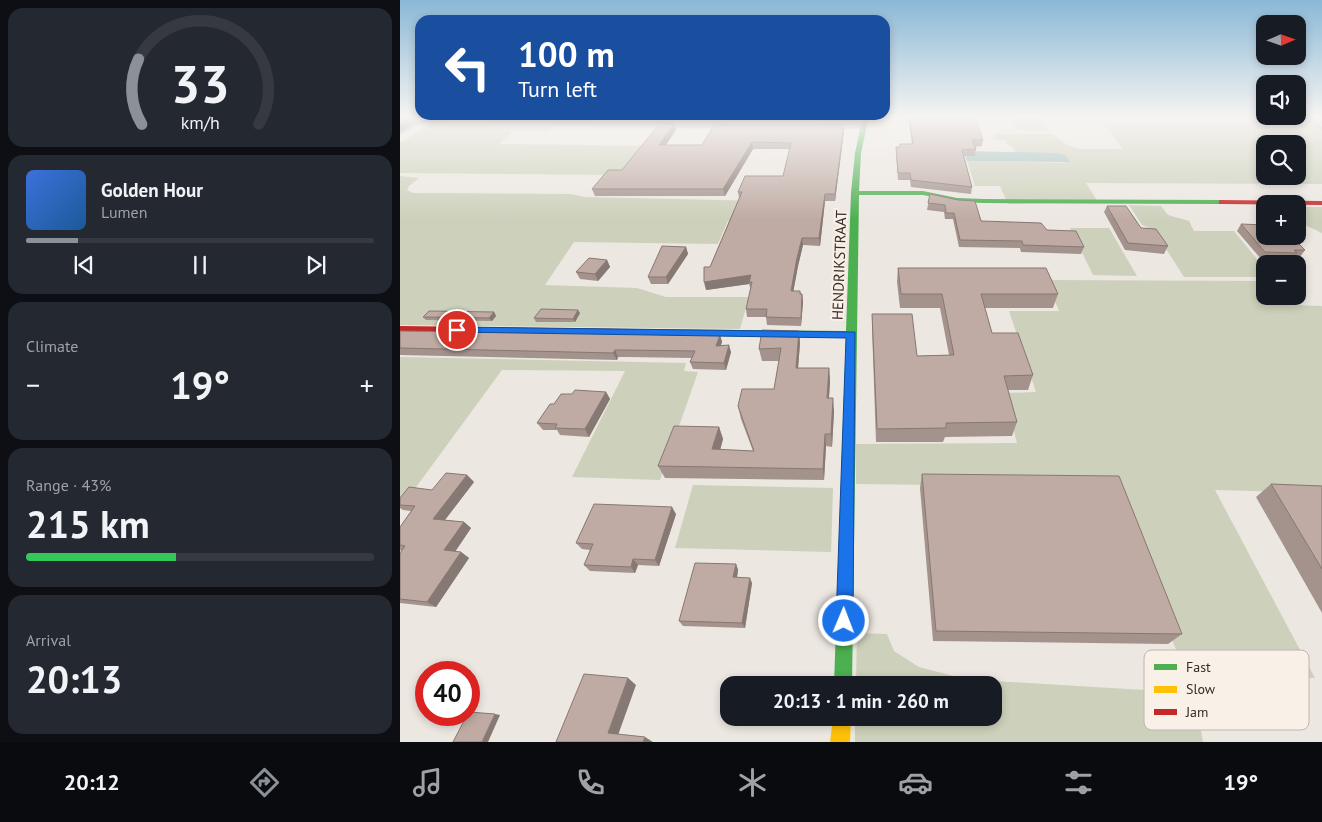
<!DOCTYPE html>
<meta charset="utf-8">
<style>
:root{--surface:#171b24;--page:#242831;--text:#f1f3f6;--muted:#9ea1a6;--line:#363941;--accent:#8c9099}
body{margin:0;font-family:"PT Sans",sans-serif;background:var(--page);color:var(--text);height:100vh;display:flex;flex-direction:column;font-size:19px;white-space:nowrap}
*{box-sizing:border-box;margin:0}
p{font-size:16px;color:var(--muted)}
.icon{flex:none;width:28px;height:28px;fill:none;stroke:currentColor;stroke-width:2;stroke-linecap:round;stroke-linejoin:round}
.map{position:relative;flex:1;overflow:hidden}
.drawer{display:flex;flex-direction:column;gap:8px;padding:8px;background:#0d0f14;width:400px}
.drawer>*{flex:none}
.hud{position:absolute;left:15px;top:15px;width:475px;height:105px;border-radius:15px;box-shadow:0 2px 8px #0003;background:#1a4fa0;color:#fff;overflow:hidden}
.needle{width:32px;rotate:88deg}
.controls{position:absolute;left:856px;top:15px;display:grid;gap:10px}
.controls a{display:grid;place-items:center;width:50px;height:50px;border-radius:10px;background:var(--surface);box-shadow:0 2px 8px #0003;font-size:25px}
.speed{position:absolute;left:15px;top:661px;display:flex;gap:10px;font-size:25px;font-weight:700;text-align:center}
.speed>*{display:grid;place-content:center;width:65px;height:65px;border-radius:50%;background:var(--surface);box-shadow:0 2px 8px #0003;line-height:1}
.speed .limit{border:8px solid #d22;background:#fff;color:#111}
.pin{position:absolute;display:grid;place-items:center;width:42px;height:42px;color:#fff;margin:-21px;border:2px solid #fff;border-radius:50%;box-shadow:0 1px 5px #0007}
.me{position:absolute;width:55px;margin:-28px;rotate:1deg;stroke-linejoin:round;filter:drop-shadow(0 0 4px #0008)}
.turn{display:flex;align-items:center;gap:18px;height:105px;padding:0 20px;font-size:22px}
.turn .icon{width:65px;height:65px;stroke-width:2.5}
.turn b{display:block;font-size:35px;line-height:42px}
.big{font-size:38px;font-weight:800;line-height:1.1}
.drawer .widget{flex:1;display:flex;flex-direction:column;justify-content:center;gap:8px;min-width:0;padding:0 18px;border-radius:15px;background:var(--page)}
.drawer .dial{align-items:center;gap:0}
.dial svg{height:130px;overflow:visible;fill:none;stroke:var(--line);stroke-width:7;stroke-linecap:round;text-anchor:middle}
.dial text{fill:var(--text);stroke:none}
.song{display:flex;align-items:center;gap:15px}
.cover{width:60px;height:60px;border-radius:8px;background:linear-gradient(135deg,hsl(220 70% 55%),hsl(210 70% 35%))}
.played{height:5px;border-radius:2px;background:linear-gradient(90deg,var(--accent) 15%,var(--line) 15%)}
.keys{display:flex;justify-content:space-around;direction:ltr}
.heat{display:flex;justify-content:space-between;align-items:center;font-size:28px;direction:ltr}
.charge{height:8px;border-radius:4px;background:linear-gradient(90deg,#34c759 43%,var(--line) 0)}
.trip{position:absolute;left:320px;top:676px;width:282px;height:50px;border-radius:15px;background:var(--surface);box-shadow:0 2px 8px #0003;font-weight:800;line-height:50px;text-align:center}
.dock{display:flex;height:80px;justify-content:space-around;align-items:center;background:#090b0e;color:var(--muted)}
.dock .icon{width:35px;height:35px}
.dock .selected{color:var(--accent)}
.dock b{font-size:22px;color:var(--text)}
main{display:flex;flex:1;min-height:0}
.map>svg:first-child{display:block}
</style>
<main>
<section class="drawer">
<div class="widget dial"><svg viewBox="0 0 100 80">
<path d="M14 69A42 42 0 1 1 86 69"/>
<path d="M14 69A42 42 0 0 1 12 29" stroke="#8c9099"/>
<text x="50" y="56" font-size="32" font-weight="700">33</text>
<text x="50" y="72" font-size="11">km/h</text>
</svg></div>
<div class="widget">
<div class="song"><i class="cover"></i><div><b>Golden Hour</b><p>Lumen</p></div></div>
<div class="played"></div>
<div class="keys"><svg class="icon" aria-label="previous" viewBox="0 0 24 24"><path d="M18 5L8 12l10 7zM5 5v14"/></svg><svg class="icon" aria-label="pause" viewBox="0 0 24 24"><path d="M8 5v14M16 5v14"/></svg><svg class="icon" aria-label="next" viewBox="0 0 24 24"><path d="M6 5l10 7-10 7zM19 5v14"/></svg></div>
</div>
<div class="widget"><p>Climate</p>
<div class="heat"><a>−</a><b class="big">19°</b><a>+</a></div>
</div>
<div class="widget"><p>Range · 43%</p><b class="big">215 km</b><div class="charge"></div></div>
<div class="widget"><p>Arrival</p><b class="big">20:13</b></div>
</section>
<div class="map">
<svg width="922" height="742" viewBox="0 0 922 742">
<rect width="100%" height="100%" fill="#ece7e1"/>
<!-- green -->
<path fill="#cdd1bb" fill-rule="evenodd" d="M71,116H165L148,132L114,131L99,144L247,146L224,175L0,173V143L36,121L63,122Z
M688,116L691,119H642L649,131L616,130L610,118L568,117Z
M901,119H915L922,124V184L686,183L698,202L608,204L600,186H575L567,161L665,163L659,153H616L612,146L608,145L605,140H596L594,134H652L667,145L679,149H723L702,122H905ZM865,144H898V176H865Z
M0,176L19,178L9,186L7,190L13,193L170,194L185,197L369,201L362,222L328,221L318,244L174,242L145,285L237,288L266,297H349L340,329L0,325Z
M729,205L761,206L768,215L789,221L794,231H834L865,269V277H784L754,230L742,225Z
M898,207H922V233L907,226L898,215Z
M670,228H709L737,276L693,275Z
M646,280L865,281V296H885L893,305L922,306V493L815,490L915,678L785,673L713,487L456,484V444L617,443L604,393L636,392L609,311H659Z
M0,357L286,363L284,371L298,372L260,480L172,477L225,371L102,370L0,509Z
M293,485L433,488L431,552L275,548Z
M457,633L487,634L494,651L519,667L557,677L594,681L794,693L803,742H455V718H594V685H456Z"/>
<!-- water -->
<path fill="#9ebebd" d="M564,151L659,153L665,155L670,162L567,161Z"/>
<g fill="none" stroke-linecap="round" stroke-linejoin="round">
<!-- stream -->
<path stroke="#9ebebd" stroke-width="3" d="M903,116L922,129
M0,133L23,121L46,120L52,116"/>
<!-- street -->
<path fill="#c5bfba" fill-rule="evenodd" d="M910,116H921L922,124Z
M94,119L334,123L338,126L334,129L91,124L90,122Z
M423,123H464L468,126L464,129L420,128V124Z"/>
<!-- fast -->
<path fill="#4caf50" fill-rule="evenodd" d="M463,116H469L461,153L459,191H523L557,198L584,199L822,200L826,202L822,204L584,203L557,202L523,195H459L452,685H434L446,338L235,335L230,332L235,329L446,331L451,193L455,153Z"/>
<!-- slow -->
<path fill="#ffc107" fill-rule="evenodd" d="M433,718H451L450,742H430Z"/>
<!-- jam -->
<path fill="#c62828" fill-rule="evenodd" d="M819,200L922,201V205L822,204H819Z
M0,326L235,329L240,332L235,335L0,332Z"/>
</g>
<!-- wall -->
<path fill="#a4938c" d="M0,116H69L67,118H15L17,122L0,132Z
M157,116H455V121L158,118Z
M508,116H574L583,140L582,146L575,147L576,149L575,156H564L572,187L571,194L511,187L510,180H498L496,153V147L512,144Z
M276,130L266,145H302L444,131L435,201H425L420,246L403,245L398,266L393,291H400L401,294H402L403,302L401,326L367,325L366,317H347L346,309L351,290L349,284L306,290L310,267L339,198L338,192L383,176L390,149H353L325,196H195L192,189L222,170Z
M530,194L581,221L647,230L684,247L681,254L621,252L620,248L559,247L553,219H545L544,212L527,210Z
M707,206L768,246L764,254L725,250L704,212Z
M841,224L905,250L900,257H894L892,260L861,259L837,231Z
M286,247L288,254L268,284H251L248,277Z
M207,260L210,267L198,281L180,279L176,272Z
M498,268L658,294L653,308H585L592,333L633,375L628,390H608L617,422L612,436L545,437L543,442H476L472,328V314L517,356L549,355L540,308H500L497,282Z
M94,312L96,316L92,321L26,320L23,317Z
M180,313L175,322H136L134,318Z
M0,331L320,335L322,342L321,345L331,352L326,370L293,369L290,362L292,358L226,357H218L217,360L0,355Z
M399,331L400,343L398,368H429L430,381L429,398L434,411L432,447L426,446L424,480L265,478L258,466L319,427L323,439L320,450L353,451L341,419L338,406L374,389L379,361H362L359,349Z
M206,392L210,399L189,437L160,435L157,430H143L137,423L154,404L172,394Z
M522,474L782,634L768,644L533,641L520,488Z
M67,475L74,482L45,520L64,522L71,528L55,552H61L69,558L36,607L0,603V553L2,551L0,550V527L11,511L3,510L0,508V498L32,490Z
M871,484L922,486V613L856,497Z
M276,514L259,566L238,565L235,573L190,571L184,565L190,550L182,549L176,543Z
M336,564L338,570L337,577L352,583L345,628L283,626L279,621Z"/>
<!-- shaded-wall -->
<path fill="#867872" d="M14,116L17,122L0,132V124Z
M274,124L276,130L261,152L259,145Z
M444,125V131L435,201V194Z
M352,142L353,149L325,196L323,189Z
M425,194V201L420,246L419,238Z
M402,238L403,245L398,266L392,299L391,291L397,258Z
M286,247L288,254L268,284L266,277Z
M207,260L210,267L198,281L195,274Z
M351,275L349,284L306,290L304,282Z
M402,294L403,302L401,326V318Z
M178,310L180,313L175,322L173,319Z
M94,312L96,316L92,321L89,318Z
M399,331L400,343L397,381L396,368Z
M320,335L322,342L318,353L316,346Z
M329,345L331,352L326,370L324,363Z
M215,350L218,357L217,360L213,353Z
M429,368L430,381L428,411L427,398Z
M206,392L210,399L189,437L185,429Z
M433,398L434,411L432,447L431,434Z
M319,427L323,439L317,462L312,449Z
M425,434L426,446L424,480L423,469Z
M67,475L74,482L41,525L33,519Z
M272,507L276,514L259,566L255,560Z
M64,522L71,528L52,556L44,550Z
M61,552L69,558L36,607L27,602Z
M233,559L238,565L235,573L231,567Z
M336,564L338,570L336,583L333,577Z
M350,578L352,583L345,628L342,623Z
M228,678L236,685L217,738L208,733Z
M95,714L100,715L88,742H82Z
M245,737L253,742H243Z"/>
<!-- building -->
<path fill="#bfaba3" stroke="#867872" d="M0,116H13L0,124Z
M509,116H574L583,140H572L576,149L562,150L572,187L511,180L510,173H498L496,147H500V144H513Z
M260,123L274,124L259,145H302L314,125H444L435,194H425L419,238H402L397,258L391,291H400V294H402L401,318L366,317L367,309H346L352,282H349L351,275L304,282V267H310L342,192H338L345,176H383L391,143L352,142L323,189H192L208,170H222Z
M530,194L558,200L575,201L581,221L641,223L647,230L676,231L684,247L623,245L622,241L560,240L554,213H546L545,205L528,203Z
M707,206H726L741,228L756,229L768,246L728,243Z
M841,224L865,225V236H891L905,250H894L897,253L865,252Z
M262,246L286,247L266,277H248Z
M189,258L207,260L195,274L176,272Z
M498,268H646L658,294H581L592,333H618L633,375L604,376L617,422L546,423V428L477,429L472,314H512L517,356L554,355L542,294H501Z
M141,309L178,310L173,319L134,318Z
M29,311L94,312L89,318L23,317Z
M362,330L399,331L396,368H429L427,398H433L431,434H425L423,469L258,466L274,426L319,427L312,449L354,451L338,406L342,389H374L381,348L359,349Z
M0,331L320,335L316,346L329,345L324,363L290,362L295,351L222,350H215L213,353L0,348Z
M175,390L206,392L185,429L155,428L157,424L137,423L150,404H154L161,394H172Z
M46,473L67,475L33,519L64,522L44,550L61,552L27,602L0,599V553L5,546L0,545V527L15,506L0,505V498L9,487L32,490Z
M522,474L719,476L782,634L536,631Z
M871,484L922,486V569Z
M194,504L272,507L255,560L233,559L231,567L184,565L193,544L176,543Z
M295,563L336,564L333,577L350,578L342,623L279,621Z
M184,674L228,678L208,733L245,737L243,742H156Z
M69,712L95,714L82,742H53L67,715H69Z"/>
<!-- sky -->
<linearGradient id="sky" x2="0" y2="1"><stop stop-color="#8ab8d7"/><stop offset="0.53" stop-color="#f6f4f2"/><stop offset="1" stop-color="#f6f4f2" stop-opacity="0"/></linearGradient>
<rect width="922" height="220" fill="url(#sky)"/>
<!-- route -->
<path fill="#1a73e8" stroke="#114b97" d="M57,327L455,332L453,621L450,627L444,629L439,627L436,621L446,338L53,332L52,330Z"/>
<g text-anchor="middle" dominant-baseline="central" stroke-width="4" stroke-linejoin="round" paint-order="stroke">
<!-- street labels -->
<g font-size="15" fill="#362c28" stroke="#f9f1e8">
<text transform="translate(439 265) rotate(-88)">HENDRIKSTRAAT</text>
</g>
</g>
<!-- legend -->
<rect x="744" y="650" width="165" height="80" rx="8" fill="#f9f1e8" stroke="#beb6ae" stroke-width="1"/>
<rect x="754" y="664" width="23" height="6" fill="#4caf50"/>
<rect x="754" y="686" width="23" height="7" fill="#ffc107"/>
<rect x="754" y="709" width="23" height="6" fill="#c62828"/>
<g font-size="14" fill="#362c28">
<text x="786" y="672">Fast</text>
<text x="786" y="694">Slow</text>
<text x="786" y="717">Jam</text>
</g>
</svg>
<div class="controls">
<a><svg class="needle" viewBox="-14 -14 28 28"><path d="M0-13l5 13h-10z" fill="#e53935"/><path d="M0 13l5-13h-10z" fill="#9ea1a6"/></svg></a>
<a><svg class="icon" aria-label="sound" viewBox="0 0 24 24"><path d="M4 9h4l5-4v14l-5-4H4zM17 9q2 3 0 6"/></svg></a>
<a><svg class="icon" aria-label="search" viewBox="0 0 24 24"><circle cx="10" cy="10" r="6"/><path d="M15 15l6 6"/></svg></a>
<a>+</a>
<a>−</a>
</div>
<div class="speed"><div class="limit">40</div></div>
<div class="pin" style="left:57px;top:330px;background:#d93025"><svg class="icon" aria-label="arrive" viewBox="0 0 24 24"><path d="M6 21V4h12l-3 4 3 4H6"/></svg></div>
<svg class="me" style="left:444px;top:621px" viewBox="-20 -20 40 40"><circle r="17" fill="#1a73e8" stroke="#fff" stroke-width="3"/><path d="M0-11L8 9 0 5-8 9z" fill="#fff"/></svg>
<div class="trip">20:13 · 1 min · 260 m</div>
<div class="hud">
<div class="turn"><svg class="icon" aria-label="left" viewBox="0 0 24 24"><path d="M17 20v-9H6M10 6l-5 5 5 5"/></svg><div><b>100 m</b>Turn left</div></div>
</div>
</div>
</main>
<nav class="dock">
<b>20:12</b>
<svg class="icon selected" aria-label="directions" viewBox="0 0 24 24"><path d="M12 3l9 9-9 9-9-9zM9 14v-3h6M13 9l2 2-2 2"/></svg>
<svg class="icon" aria-label="music" viewBox="0 0 24 24"><path d="M9 18V5l10-2v13"/><circle cx="6" cy="18" r="3"/><circle cx="16" cy="16" r="3"/></svg>
<svg class="icon" aria-label="phone" viewBox="0 0 24 24"><path d="M5 4h4l2 5-3 2q2 4 5 5l2-3 5 2v4C11 20 4 13 5 4z"/></svg>
<svg class="icon" aria-label="climate" viewBox="0 0 24 24"><path d="M12 3v18M4 7l16 10M4 17L20 7"/></svg>
<svg class="icon" aria-label="car" viewBox="0 0 24 24"><path d="M5 17H2v-5l4-1 3-4h7l3 4 3 1v5h-3M9 17h6M6 11h13"/><circle cx="7" cy="17" r="2"/><circle cx="17" cy="17" r="2"/></svg>
<svg class="icon" aria-label="filters" viewBox="0 0 24 24"><path d="M4 7h16M4 17h16"/><circle cx="9" cy="7" r="2"/><circle cx="15" cy="17" r="2"/></svg>
<b>19°</b>
</nav>
